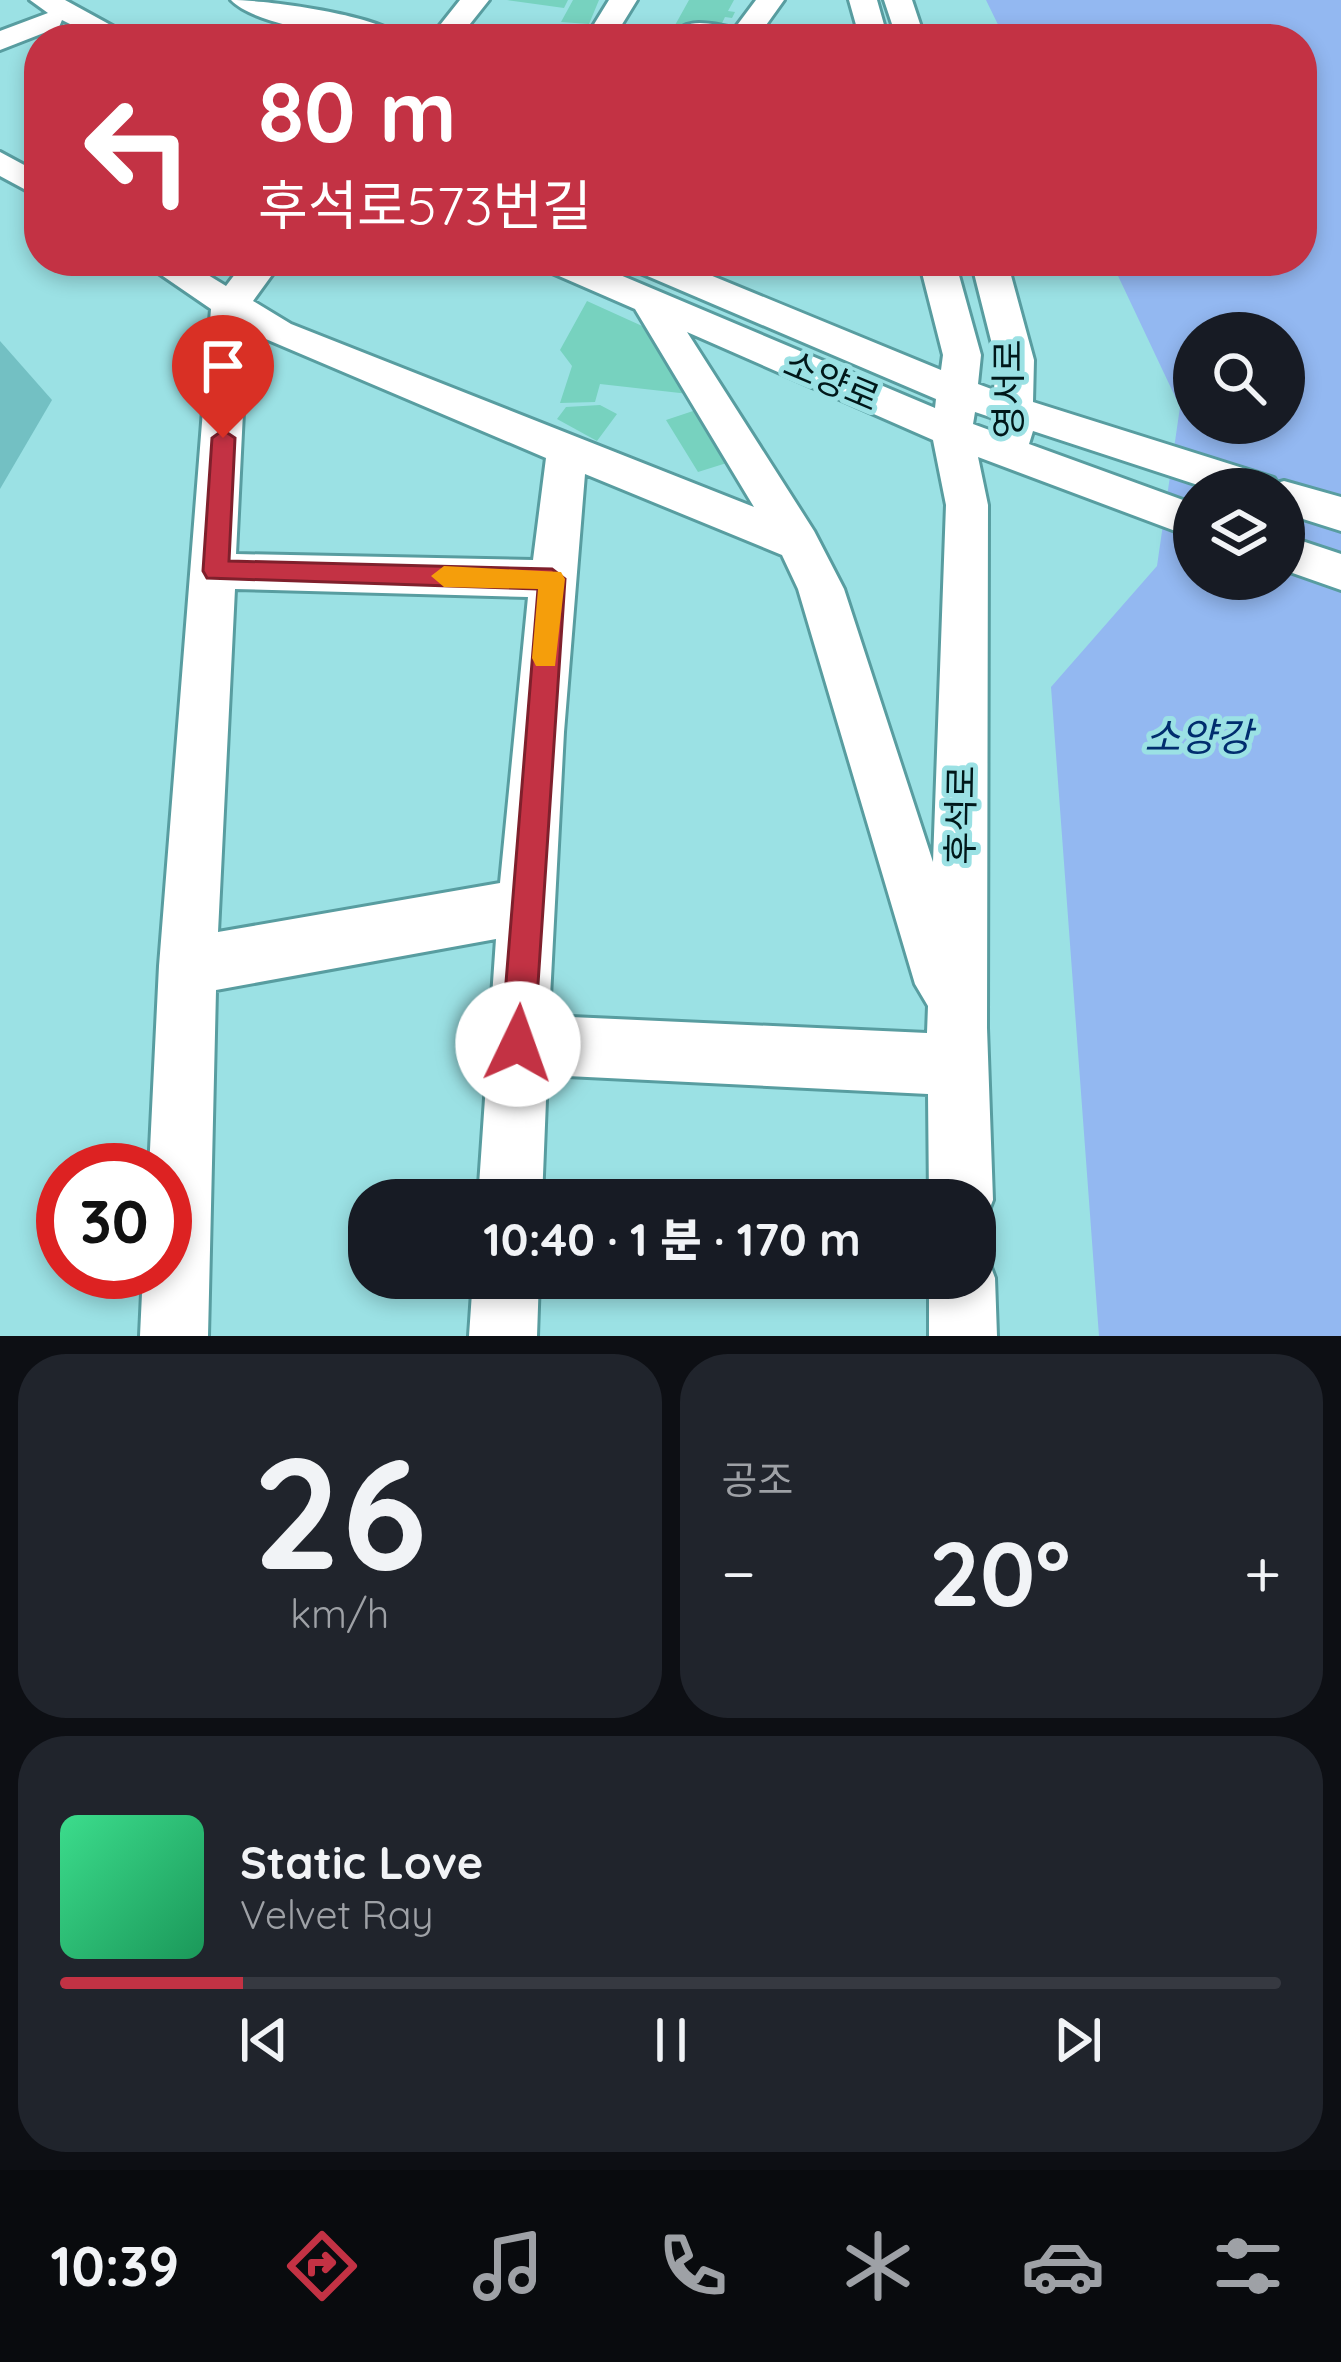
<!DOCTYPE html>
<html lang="ko">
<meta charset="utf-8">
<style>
:root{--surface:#171b24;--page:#20242c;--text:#f1f3f6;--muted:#9ea1a6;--line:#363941;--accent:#c33244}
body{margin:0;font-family:Quicksand,"Noto Sans KR",sans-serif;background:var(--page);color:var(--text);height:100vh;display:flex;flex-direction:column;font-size:45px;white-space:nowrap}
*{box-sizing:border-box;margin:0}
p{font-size:39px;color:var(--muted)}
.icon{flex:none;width:66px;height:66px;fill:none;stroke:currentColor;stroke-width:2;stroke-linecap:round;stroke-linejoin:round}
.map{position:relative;height:1336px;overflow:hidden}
.drawer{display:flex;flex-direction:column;gap:18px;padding:18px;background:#0d0f14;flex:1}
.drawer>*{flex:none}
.banner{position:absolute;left:24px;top:24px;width:1293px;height:252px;border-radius:48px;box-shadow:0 6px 18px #0003;background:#c33244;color:#fff;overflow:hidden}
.buttons{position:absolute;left:1173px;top:312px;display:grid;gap:24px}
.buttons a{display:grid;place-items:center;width:132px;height:132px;border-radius:50%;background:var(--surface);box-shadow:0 6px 18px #0003;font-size:60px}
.speed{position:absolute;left:36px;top:1143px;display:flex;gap:24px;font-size:60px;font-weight:700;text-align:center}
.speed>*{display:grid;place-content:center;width:156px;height:156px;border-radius:50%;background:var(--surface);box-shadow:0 6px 18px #0003;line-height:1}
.speed .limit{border:18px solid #d22;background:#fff;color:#111}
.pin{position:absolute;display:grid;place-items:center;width:102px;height:102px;color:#fff;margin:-123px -51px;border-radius:50% 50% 50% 0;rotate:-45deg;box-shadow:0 0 12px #0007}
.pin .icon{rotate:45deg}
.me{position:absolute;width:132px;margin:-66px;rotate:3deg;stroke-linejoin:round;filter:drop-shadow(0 0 9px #0008)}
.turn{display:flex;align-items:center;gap:42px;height:252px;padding:0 36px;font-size:54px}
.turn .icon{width:156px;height:156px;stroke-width:2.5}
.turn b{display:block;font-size:84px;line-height:102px}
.big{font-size:90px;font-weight:800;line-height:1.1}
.drawer .card{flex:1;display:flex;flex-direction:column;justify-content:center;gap:18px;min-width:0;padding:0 42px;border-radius:48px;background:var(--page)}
.drawer .dial{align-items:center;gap:0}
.dial b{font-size:156px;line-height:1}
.song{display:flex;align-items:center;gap:36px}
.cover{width:144px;height:144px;border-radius:18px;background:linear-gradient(135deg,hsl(150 70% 55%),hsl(150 70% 35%))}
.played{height:12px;border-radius:6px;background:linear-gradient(90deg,var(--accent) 15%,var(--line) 15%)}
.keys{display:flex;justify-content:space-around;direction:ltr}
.heat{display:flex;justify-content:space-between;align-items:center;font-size:66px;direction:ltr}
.drawer .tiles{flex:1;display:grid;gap:18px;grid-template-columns:1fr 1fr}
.card:last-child{grid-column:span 2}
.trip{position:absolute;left:348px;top:1179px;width:648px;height:120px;border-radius:48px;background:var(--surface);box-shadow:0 6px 18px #0003;font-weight:800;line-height:120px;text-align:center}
.dock{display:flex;height:192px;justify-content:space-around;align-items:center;background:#090b0e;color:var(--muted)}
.dock .icon{width:84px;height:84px}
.dock .active{color:var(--accent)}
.dock b{font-size:54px;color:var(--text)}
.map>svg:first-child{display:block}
</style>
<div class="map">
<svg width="1341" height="1336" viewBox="0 0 1341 1336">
<rect width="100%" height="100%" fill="#9be1e4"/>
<!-- green -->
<path fill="#73c0c3" d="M0,341L52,400L0,489Z"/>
<!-- water -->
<path fill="#93b8f1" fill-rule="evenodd" d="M986,0H1341V1336H1099L1051,687L1157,566L1180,407L1111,261H1302V39H1005ZM1194,333H1284V423H1194ZM1194,489H1284V579H1194Z"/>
<!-- building -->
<path fill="#77d2bf" d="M507,0H568L564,8Z
M573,0H599L589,24L561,22Z
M689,0H734L728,11L735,12L732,18L725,17L719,29L674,27Z
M587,301L651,330L689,394L600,384L595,402L560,403L572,366L560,350Z
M600,405L617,414L597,441L557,419L566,407Z
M699,409L733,461L698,472L666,420Z"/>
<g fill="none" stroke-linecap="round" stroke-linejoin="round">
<!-- minor casing -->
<g stroke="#589da0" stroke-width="6">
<path id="minor" d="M30,0H65L136,39H100L62,20L59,27L0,50V31L48,13Z
M231,0C266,0 382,15 404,39C364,39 259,29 231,0Z
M460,0H489L458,39H429Z
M609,0H637L613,39H585Z
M756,0H784L756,39H668C687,15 708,24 735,28Z
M849,0H877L888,39H860Z
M884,0H912L925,39H897Z
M0,152L39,173V197L0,176Z
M141,261H185L226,286L245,261H282L253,301L291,324L754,507L635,309L543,269L538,261H587L935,408L936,399L631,269L626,261H676L941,370L943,355L919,261H955L981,355L978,384L994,390L996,360L971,261H1007L1034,360L1033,402L1274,478L1277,483L1284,481L1341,497V531L1284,513V489H1210L1033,431L1029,444L1194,504V538L978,457L988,505L987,1028L993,1200L984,1223L975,1226V1200H929L928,1094L547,1075L542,1200H478L496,939L216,990L208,1336H140L143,1272H165V1170H149L159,966L211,309ZM247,331L546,458L533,560L236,554ZM687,332L933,440L946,505L933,862L844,589L814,531ZM975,412L993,418L992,431L973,424ZM585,474L782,555L798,589L915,984L928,1006L927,1033L549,1016L564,732ZM235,589L528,597L500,883L218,932Z
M1284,535L1341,554V590L1284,570Z
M975,1250L986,1254L995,1278L997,1336H929V1278H975Z
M473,1278H539L537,1336H469Z"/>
</g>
<!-- minor -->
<use href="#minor" fill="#fff" fill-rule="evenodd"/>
</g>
<!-- route -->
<path fill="#c33244" stroke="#7f202c" stroke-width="3" d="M223,430L235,438L229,561L552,569L565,579L534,1044L529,1056L518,1061L506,1056L501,1044L538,589L207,578L203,571L212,438Z"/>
<!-- slow -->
<path fill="#f59e0b" d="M444,566L561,572L565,579L555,666H536L532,658L538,589L444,587L431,576Z"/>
<g text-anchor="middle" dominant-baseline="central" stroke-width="10" stroke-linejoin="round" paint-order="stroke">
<!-- street labels -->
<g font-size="36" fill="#00181a" stroke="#9be1e4">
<text transform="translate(832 380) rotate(23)">소양로</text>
<text transform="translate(1007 389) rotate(-90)">영서로</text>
<text transform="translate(960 815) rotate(-89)">후석로</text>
</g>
<!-- water labels -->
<g font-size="39" font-style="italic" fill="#012d6e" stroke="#9be1e4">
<text x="1198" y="736">소양강</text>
</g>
</g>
</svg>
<div class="buttons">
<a><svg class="icon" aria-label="search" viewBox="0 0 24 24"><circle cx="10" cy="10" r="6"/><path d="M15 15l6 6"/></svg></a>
<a><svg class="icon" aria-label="layers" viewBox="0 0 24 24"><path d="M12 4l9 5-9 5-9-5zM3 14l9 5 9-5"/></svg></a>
</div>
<div class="speed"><div class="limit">30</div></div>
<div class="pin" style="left:223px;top:438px;background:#d93025"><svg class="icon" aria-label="arrive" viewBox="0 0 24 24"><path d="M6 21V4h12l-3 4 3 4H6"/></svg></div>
<svg class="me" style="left:518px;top:1044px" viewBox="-20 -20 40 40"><circle r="19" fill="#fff"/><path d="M0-13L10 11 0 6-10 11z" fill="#c33244"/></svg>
<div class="trip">10:40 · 1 분 · 170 m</div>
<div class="banner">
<div class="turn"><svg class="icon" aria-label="left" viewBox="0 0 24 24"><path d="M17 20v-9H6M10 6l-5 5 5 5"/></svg><div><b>80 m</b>후석로573번길</div></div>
</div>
</div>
<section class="drawer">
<div class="tiles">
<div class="card dial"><b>26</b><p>km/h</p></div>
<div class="card"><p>공조</p>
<div class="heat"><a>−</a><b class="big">20°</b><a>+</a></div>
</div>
<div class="card">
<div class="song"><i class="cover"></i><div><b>Static Love</b><p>Velvet Ray</p></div></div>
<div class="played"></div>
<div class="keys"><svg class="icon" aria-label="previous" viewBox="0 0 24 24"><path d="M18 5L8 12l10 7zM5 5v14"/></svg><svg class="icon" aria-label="pause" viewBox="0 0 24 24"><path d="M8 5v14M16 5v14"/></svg><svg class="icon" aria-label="next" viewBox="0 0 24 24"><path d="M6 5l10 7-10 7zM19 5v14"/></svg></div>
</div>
</div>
</section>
<nav class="dock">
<b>10:39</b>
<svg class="icon active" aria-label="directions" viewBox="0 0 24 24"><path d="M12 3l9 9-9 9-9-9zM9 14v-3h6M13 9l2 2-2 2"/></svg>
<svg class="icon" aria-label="music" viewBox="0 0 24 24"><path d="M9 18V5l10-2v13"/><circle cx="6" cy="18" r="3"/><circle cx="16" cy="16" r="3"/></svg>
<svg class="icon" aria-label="phone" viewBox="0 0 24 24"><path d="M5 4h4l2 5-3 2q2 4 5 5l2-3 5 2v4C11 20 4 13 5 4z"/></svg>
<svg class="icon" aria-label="climate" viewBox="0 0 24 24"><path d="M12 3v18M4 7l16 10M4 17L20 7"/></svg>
<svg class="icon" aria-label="car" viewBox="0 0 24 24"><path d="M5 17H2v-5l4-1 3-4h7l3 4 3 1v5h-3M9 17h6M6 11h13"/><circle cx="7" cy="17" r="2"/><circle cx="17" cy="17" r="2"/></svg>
<svg class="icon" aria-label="filters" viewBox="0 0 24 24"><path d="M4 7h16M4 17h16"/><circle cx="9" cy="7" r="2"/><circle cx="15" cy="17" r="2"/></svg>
</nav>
